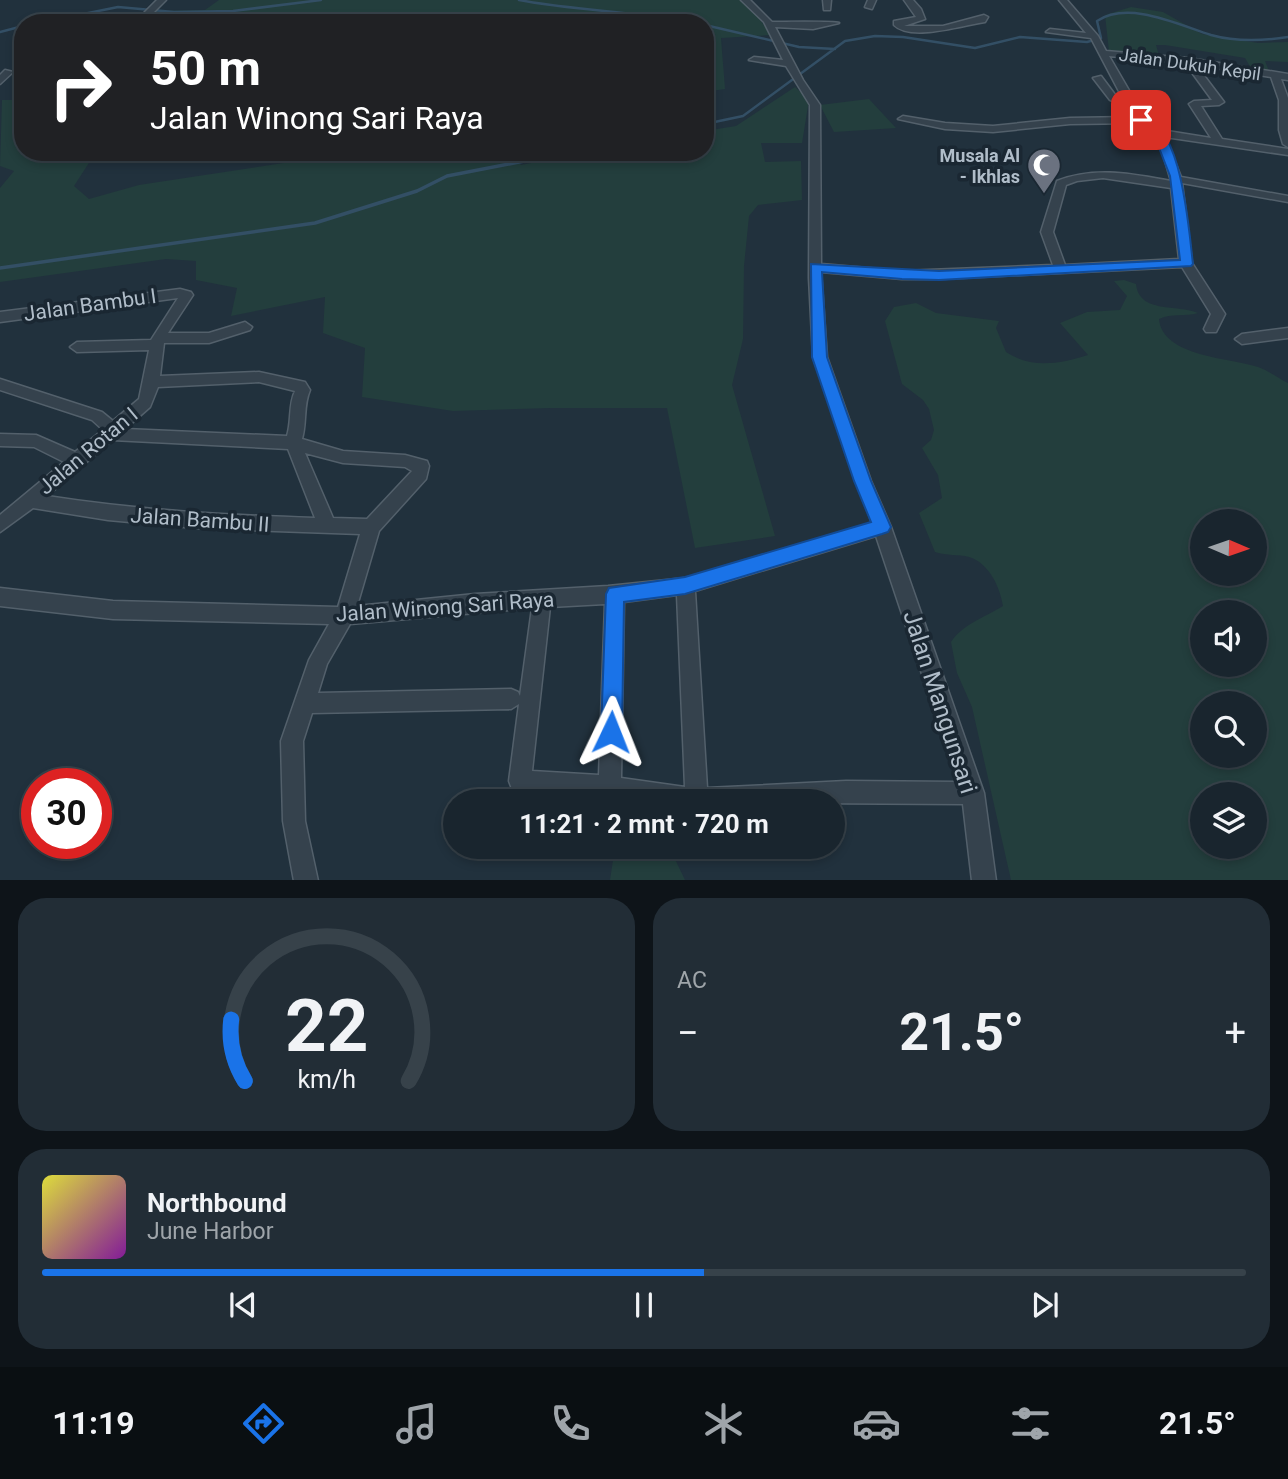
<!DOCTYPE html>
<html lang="id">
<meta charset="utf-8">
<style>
:root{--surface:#19252e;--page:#222d36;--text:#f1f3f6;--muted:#9fa5aa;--line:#37424a;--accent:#1a73e8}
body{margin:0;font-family:Roboto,sans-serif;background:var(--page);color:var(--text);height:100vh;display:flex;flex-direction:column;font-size:26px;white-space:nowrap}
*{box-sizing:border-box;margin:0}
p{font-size:23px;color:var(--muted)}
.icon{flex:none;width:38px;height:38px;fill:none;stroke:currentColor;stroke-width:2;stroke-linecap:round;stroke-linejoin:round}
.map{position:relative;height:880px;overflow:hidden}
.drawer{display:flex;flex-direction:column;gap:18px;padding:18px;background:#0e1419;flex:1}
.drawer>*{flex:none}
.banner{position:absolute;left:14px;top:14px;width:700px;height:147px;border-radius:28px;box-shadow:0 4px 10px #0003,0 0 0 2px var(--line);background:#202124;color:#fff;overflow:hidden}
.needle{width:46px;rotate:92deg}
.tools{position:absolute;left:1190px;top:509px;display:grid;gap:14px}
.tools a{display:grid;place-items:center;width:77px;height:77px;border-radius:50%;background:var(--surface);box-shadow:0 4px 10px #0003,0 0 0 2px var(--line);font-size:35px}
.speed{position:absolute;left:21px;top:768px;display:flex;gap:14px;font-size:35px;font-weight:700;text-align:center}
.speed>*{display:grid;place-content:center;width:91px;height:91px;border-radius:50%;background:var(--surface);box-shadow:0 4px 10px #0003,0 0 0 2px var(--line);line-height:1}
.speed .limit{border:10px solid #d22;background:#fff;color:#111}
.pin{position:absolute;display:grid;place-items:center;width:60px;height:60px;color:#fff;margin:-30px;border-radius:14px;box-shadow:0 4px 10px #0006}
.me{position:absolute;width:77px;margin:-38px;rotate:2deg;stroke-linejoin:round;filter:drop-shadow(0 0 5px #0008)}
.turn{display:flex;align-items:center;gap:24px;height:147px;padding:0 21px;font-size:32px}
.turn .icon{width:91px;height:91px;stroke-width:2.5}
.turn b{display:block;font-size:49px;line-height:60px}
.big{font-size:52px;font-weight:700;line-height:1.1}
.drawer .tile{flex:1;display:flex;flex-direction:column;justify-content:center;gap:10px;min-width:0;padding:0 24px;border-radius:28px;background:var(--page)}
.drawer .dial{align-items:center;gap:0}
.dial svg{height:182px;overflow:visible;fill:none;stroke:var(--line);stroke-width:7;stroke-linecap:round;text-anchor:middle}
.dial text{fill:var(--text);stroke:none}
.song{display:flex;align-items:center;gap:21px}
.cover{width:84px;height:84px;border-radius:10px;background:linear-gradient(135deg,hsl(60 70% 55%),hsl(290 70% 35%))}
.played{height:7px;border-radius:4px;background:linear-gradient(90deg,var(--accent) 55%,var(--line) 55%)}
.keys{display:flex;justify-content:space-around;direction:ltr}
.heat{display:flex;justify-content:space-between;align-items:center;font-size:38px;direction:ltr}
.drawer .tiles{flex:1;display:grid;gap:18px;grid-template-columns:1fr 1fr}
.tile:last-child{grid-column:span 2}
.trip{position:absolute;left:443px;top:789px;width:402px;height:70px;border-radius:35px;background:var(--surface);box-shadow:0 4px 10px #0003,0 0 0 2px var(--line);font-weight:700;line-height:70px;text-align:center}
.menu{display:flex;height:112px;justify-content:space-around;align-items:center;background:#0a0f12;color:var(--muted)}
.menu .icon{width:49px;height:49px}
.menu .selected{color:var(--accent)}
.menu b{font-size:32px;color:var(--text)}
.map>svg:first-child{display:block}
</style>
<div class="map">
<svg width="1288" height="881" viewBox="0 0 1288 881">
<rect width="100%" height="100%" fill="#21313d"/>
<!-- green -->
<path fill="#233e3d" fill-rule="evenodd" d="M219,0H746L771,35L721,38L725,89L705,92V23L150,21L157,11L205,10Z
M1131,7L1163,12L1202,34L1258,43L1288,42V62L1265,61L1269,71L1251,68L1245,58L1165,45H1156L1159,56L1109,51L1105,15Z
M795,87L809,100L802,143H761L765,162L801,161L802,200L758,205L749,216L744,266L743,339L732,385L775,536L695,548L667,408H551L453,411L362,397L365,348L323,333L325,297L231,316L237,288L196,280V261L166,259L0,282V188L14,171L0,166L2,100H23V152H96L74,186L89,199L139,185L290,162L292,152H509L521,165L588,152H705V131L736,126Z
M869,99L896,128L834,132L820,105Z
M1124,280L1136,284C1139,314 1178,304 1198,313C1185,317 1171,313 1159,319C1162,357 1232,358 1258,367C1269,371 1278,378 1288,383V880H1011L972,707L957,673L951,642C962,625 985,617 1003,606C1000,587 989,563 969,557C958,554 947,556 935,552L919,513L942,498L938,475L922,448L931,440L934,430L929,409L923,400L902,384L885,321L894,307L916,303L936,313L999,321L996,328L1006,352C1032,369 1059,364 1088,355L1060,323L1087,312L1120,310L1127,296L1114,281ZM1202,522H1255V574H1202ZM1202,612H1255V665H1202ZM1202,704H1255V756H1202ZM1202,794H1255V847H1202Z
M615,847H660L673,855L685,880H610Z"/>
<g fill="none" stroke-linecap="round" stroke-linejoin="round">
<!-- stream-far1 -->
<path stroke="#334f65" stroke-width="2.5" d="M519,0C577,11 635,11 692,23
M39,23L118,7L174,12L233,11L321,0
M705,25L799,47L835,49
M0,32L23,26
M705,124L743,116L845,41L875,36L903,37L975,48L1020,37L1087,42L1101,38L1097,21C1129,0 1179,25 1211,35C1236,42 1263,41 1288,37"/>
<!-- stream -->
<path stroke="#334f65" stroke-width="3.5" d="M0,268L315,223L417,191L447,176L570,152"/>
<!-- minor casing -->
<g stroke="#53606b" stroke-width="3">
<path id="minor" d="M157,0H166L143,23H134Z
M741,0H750L772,22C784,22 834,21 839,23L813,29L775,27L803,80L820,105L821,264L902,271L1053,265L1041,232L1057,181C1095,166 1132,174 1171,181L1162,150L1154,135L1139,123L1070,124L993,132L945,129L898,119L903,116L945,123L993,126L1070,118L1134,117L1128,108L1110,100L1093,78L1101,76L1116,96L1123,99L1091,38L1046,32L1050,29L1086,33L1059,0H1067L1098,36L1106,51L1188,58L1288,74V80L1281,79L1288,98V147L1283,144L1279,130V100L1271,77L1196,65L1224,102L1219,105L1201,106L1222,139L1288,149V155L1165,137L1181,177L1288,196V202L1182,183L1192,263L1225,314L1216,332H1206L1204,329L1211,314L1182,267L939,279H902L821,272L827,357L871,481L891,527L984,793L996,881H972L963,804L634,802L520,792L512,789L509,781L519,704L511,709L312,713L303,741L305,821L318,881H294L283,821L281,741L309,660L329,624L113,619L0,606V588L113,601L338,607L360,534L195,528L108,520L33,508L0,532V515L64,462L34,447L0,446V434L36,435L75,452L103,430L92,420L0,390V379L102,412L113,421L139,399L149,350L77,352L70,347L77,342L151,340L178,298L0,322V312L180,289L191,292L193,295L168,333H209L245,322L252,327L250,330L209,343H164L160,376L259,372L305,382L310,390C303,406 307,422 302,439L343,451L405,455L427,461L429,466L426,479L379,531L357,606L475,594L608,586L686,578L872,523L813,357L809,278L810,105L786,66L749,60L754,57L783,60L764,22ZM1109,56L1185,63L1212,100L1194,101L1189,104L1211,138L1161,130L1145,118ZM1103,178L1171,188L1179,259L1065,265L1053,232L1066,185L1077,181ZM259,382L295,391C288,406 292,420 287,436L125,429L150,407L158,387ZM112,440L288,449L315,518C225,515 136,510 47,496ZM305,453L343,463L405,467L412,471L367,519L333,518ZM876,536L958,782L846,781L707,788L695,591ZM677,595L685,787L621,778L624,602ZM605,604L599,775L532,771L550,607ZM532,608L520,696L518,692L511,689L318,693L327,664L350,624Z
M823,0H831L830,10H824Z
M868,0H876L872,9L865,7Z
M904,0H913L921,9L925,19L904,26H943L984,15L988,17L985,22C963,25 911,42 894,25V21L916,17Z
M5,70L13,72L0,84V75Z
M1288,328V338L1242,344L1235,339L1242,334Z"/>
</g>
<!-- minor -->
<use href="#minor" fill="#35424d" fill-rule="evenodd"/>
</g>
<!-- route -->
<path fill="#1a73e8" stroke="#114b97" stroke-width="2" d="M1138,118C1182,114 1189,234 1193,264L1191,266L939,280L902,279L822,272L827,357L871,481L891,527L888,532L882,534L685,594L624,602L622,732L619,739L611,742L604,739L601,732L606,594L609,588L685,577L871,522L854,481L812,357L811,264L939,271L1180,260L1170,176L1154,135L1138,122Z"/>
<!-- icons -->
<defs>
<g id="mosque-pin" transform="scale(1.75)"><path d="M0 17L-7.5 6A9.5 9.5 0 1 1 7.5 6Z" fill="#6b7280" stroke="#1a2732"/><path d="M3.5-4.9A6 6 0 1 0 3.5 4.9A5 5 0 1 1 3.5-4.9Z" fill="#fff"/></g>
</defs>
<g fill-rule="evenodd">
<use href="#mosque-pin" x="1044" y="165"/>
</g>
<g text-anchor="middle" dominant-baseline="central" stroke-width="7" stroke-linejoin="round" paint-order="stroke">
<!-- far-street labels -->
<g font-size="18" fill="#b0bdc9" stroke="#1a2732">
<text transform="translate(1190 64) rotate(8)">Jalan Dukuh Kepil</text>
</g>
<!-- far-poi labels -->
<g font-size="18" font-weight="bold" fill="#b0bdc9" stroke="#1a2732" text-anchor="end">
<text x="1020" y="155">Musala Al<tspan x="1020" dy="21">- Ikhlas</tspan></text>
</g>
<!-- street labels -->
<g font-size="21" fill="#b0bdc9" stroke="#1a2732">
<text transform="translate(90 305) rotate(-8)">Jalan Bambu I</text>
<text transform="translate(88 451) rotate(-40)">Jalan Rotan I</text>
<text transform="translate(200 520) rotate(4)">Jalan Bambu II</text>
<text transform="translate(445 607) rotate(-4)">Jalan Winong Sari Raya</text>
</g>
<!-- near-street labels -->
<g font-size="24" fill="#b0bdc9" stroke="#1a2732">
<text transform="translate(940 702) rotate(72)">Jalan Mangunsari</text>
</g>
</g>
</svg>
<div class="tools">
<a><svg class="needle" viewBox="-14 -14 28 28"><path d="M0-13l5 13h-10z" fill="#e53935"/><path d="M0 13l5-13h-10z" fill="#9fa5aa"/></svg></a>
<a><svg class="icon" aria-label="sound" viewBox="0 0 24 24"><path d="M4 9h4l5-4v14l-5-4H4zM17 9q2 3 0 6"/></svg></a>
<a><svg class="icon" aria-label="search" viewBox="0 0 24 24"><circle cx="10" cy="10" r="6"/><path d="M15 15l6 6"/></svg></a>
<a><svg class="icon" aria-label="layers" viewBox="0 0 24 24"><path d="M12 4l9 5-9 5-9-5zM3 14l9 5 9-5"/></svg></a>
</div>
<div class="speed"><div class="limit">30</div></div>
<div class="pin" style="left:1141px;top:120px;background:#d93025"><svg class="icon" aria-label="arrive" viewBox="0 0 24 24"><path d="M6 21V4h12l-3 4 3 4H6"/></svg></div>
<svg class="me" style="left:611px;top:732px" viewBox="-20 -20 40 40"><path d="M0-17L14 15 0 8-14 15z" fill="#1a73e8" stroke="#fff" stroke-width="4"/></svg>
<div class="trip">11:21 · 2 mnt · 720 m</div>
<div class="banner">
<div class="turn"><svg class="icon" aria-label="right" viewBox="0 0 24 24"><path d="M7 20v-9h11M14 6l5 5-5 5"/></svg><div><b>50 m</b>Jalan Winong Sari Raya</div></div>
</div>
</div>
<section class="drawer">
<div class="tiles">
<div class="tile dial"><svg viewBox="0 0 100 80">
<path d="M14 69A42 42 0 1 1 86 69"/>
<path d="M14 69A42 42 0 0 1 8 42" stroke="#1a73e8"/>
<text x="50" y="56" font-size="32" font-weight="700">22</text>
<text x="50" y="72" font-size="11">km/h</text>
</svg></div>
<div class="tile"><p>AC</p>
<div class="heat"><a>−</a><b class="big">21.5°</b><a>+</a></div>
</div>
<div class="tile">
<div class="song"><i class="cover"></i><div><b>Northbound</b><p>June Harbor</p></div></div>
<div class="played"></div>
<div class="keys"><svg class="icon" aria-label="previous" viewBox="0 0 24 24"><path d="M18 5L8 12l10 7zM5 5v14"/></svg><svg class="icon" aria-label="pause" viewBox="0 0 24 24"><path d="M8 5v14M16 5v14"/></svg><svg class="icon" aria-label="next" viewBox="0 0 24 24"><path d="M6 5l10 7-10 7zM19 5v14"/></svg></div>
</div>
</div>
</section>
<nav class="menu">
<b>11:19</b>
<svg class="icon selected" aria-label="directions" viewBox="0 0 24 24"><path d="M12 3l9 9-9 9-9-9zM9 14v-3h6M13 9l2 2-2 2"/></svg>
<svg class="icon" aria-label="music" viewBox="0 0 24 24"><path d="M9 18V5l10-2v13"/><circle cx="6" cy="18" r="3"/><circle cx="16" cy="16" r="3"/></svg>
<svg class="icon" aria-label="phone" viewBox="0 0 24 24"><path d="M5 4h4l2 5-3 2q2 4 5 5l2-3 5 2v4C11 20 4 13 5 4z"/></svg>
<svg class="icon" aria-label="climate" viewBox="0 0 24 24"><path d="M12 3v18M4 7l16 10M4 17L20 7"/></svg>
<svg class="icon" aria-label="car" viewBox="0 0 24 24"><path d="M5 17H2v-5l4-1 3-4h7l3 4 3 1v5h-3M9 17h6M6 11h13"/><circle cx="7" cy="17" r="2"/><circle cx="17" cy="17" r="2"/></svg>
<svg class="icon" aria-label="filters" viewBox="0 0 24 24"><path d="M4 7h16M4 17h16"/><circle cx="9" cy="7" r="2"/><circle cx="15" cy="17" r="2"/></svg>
<b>21.5°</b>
</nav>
